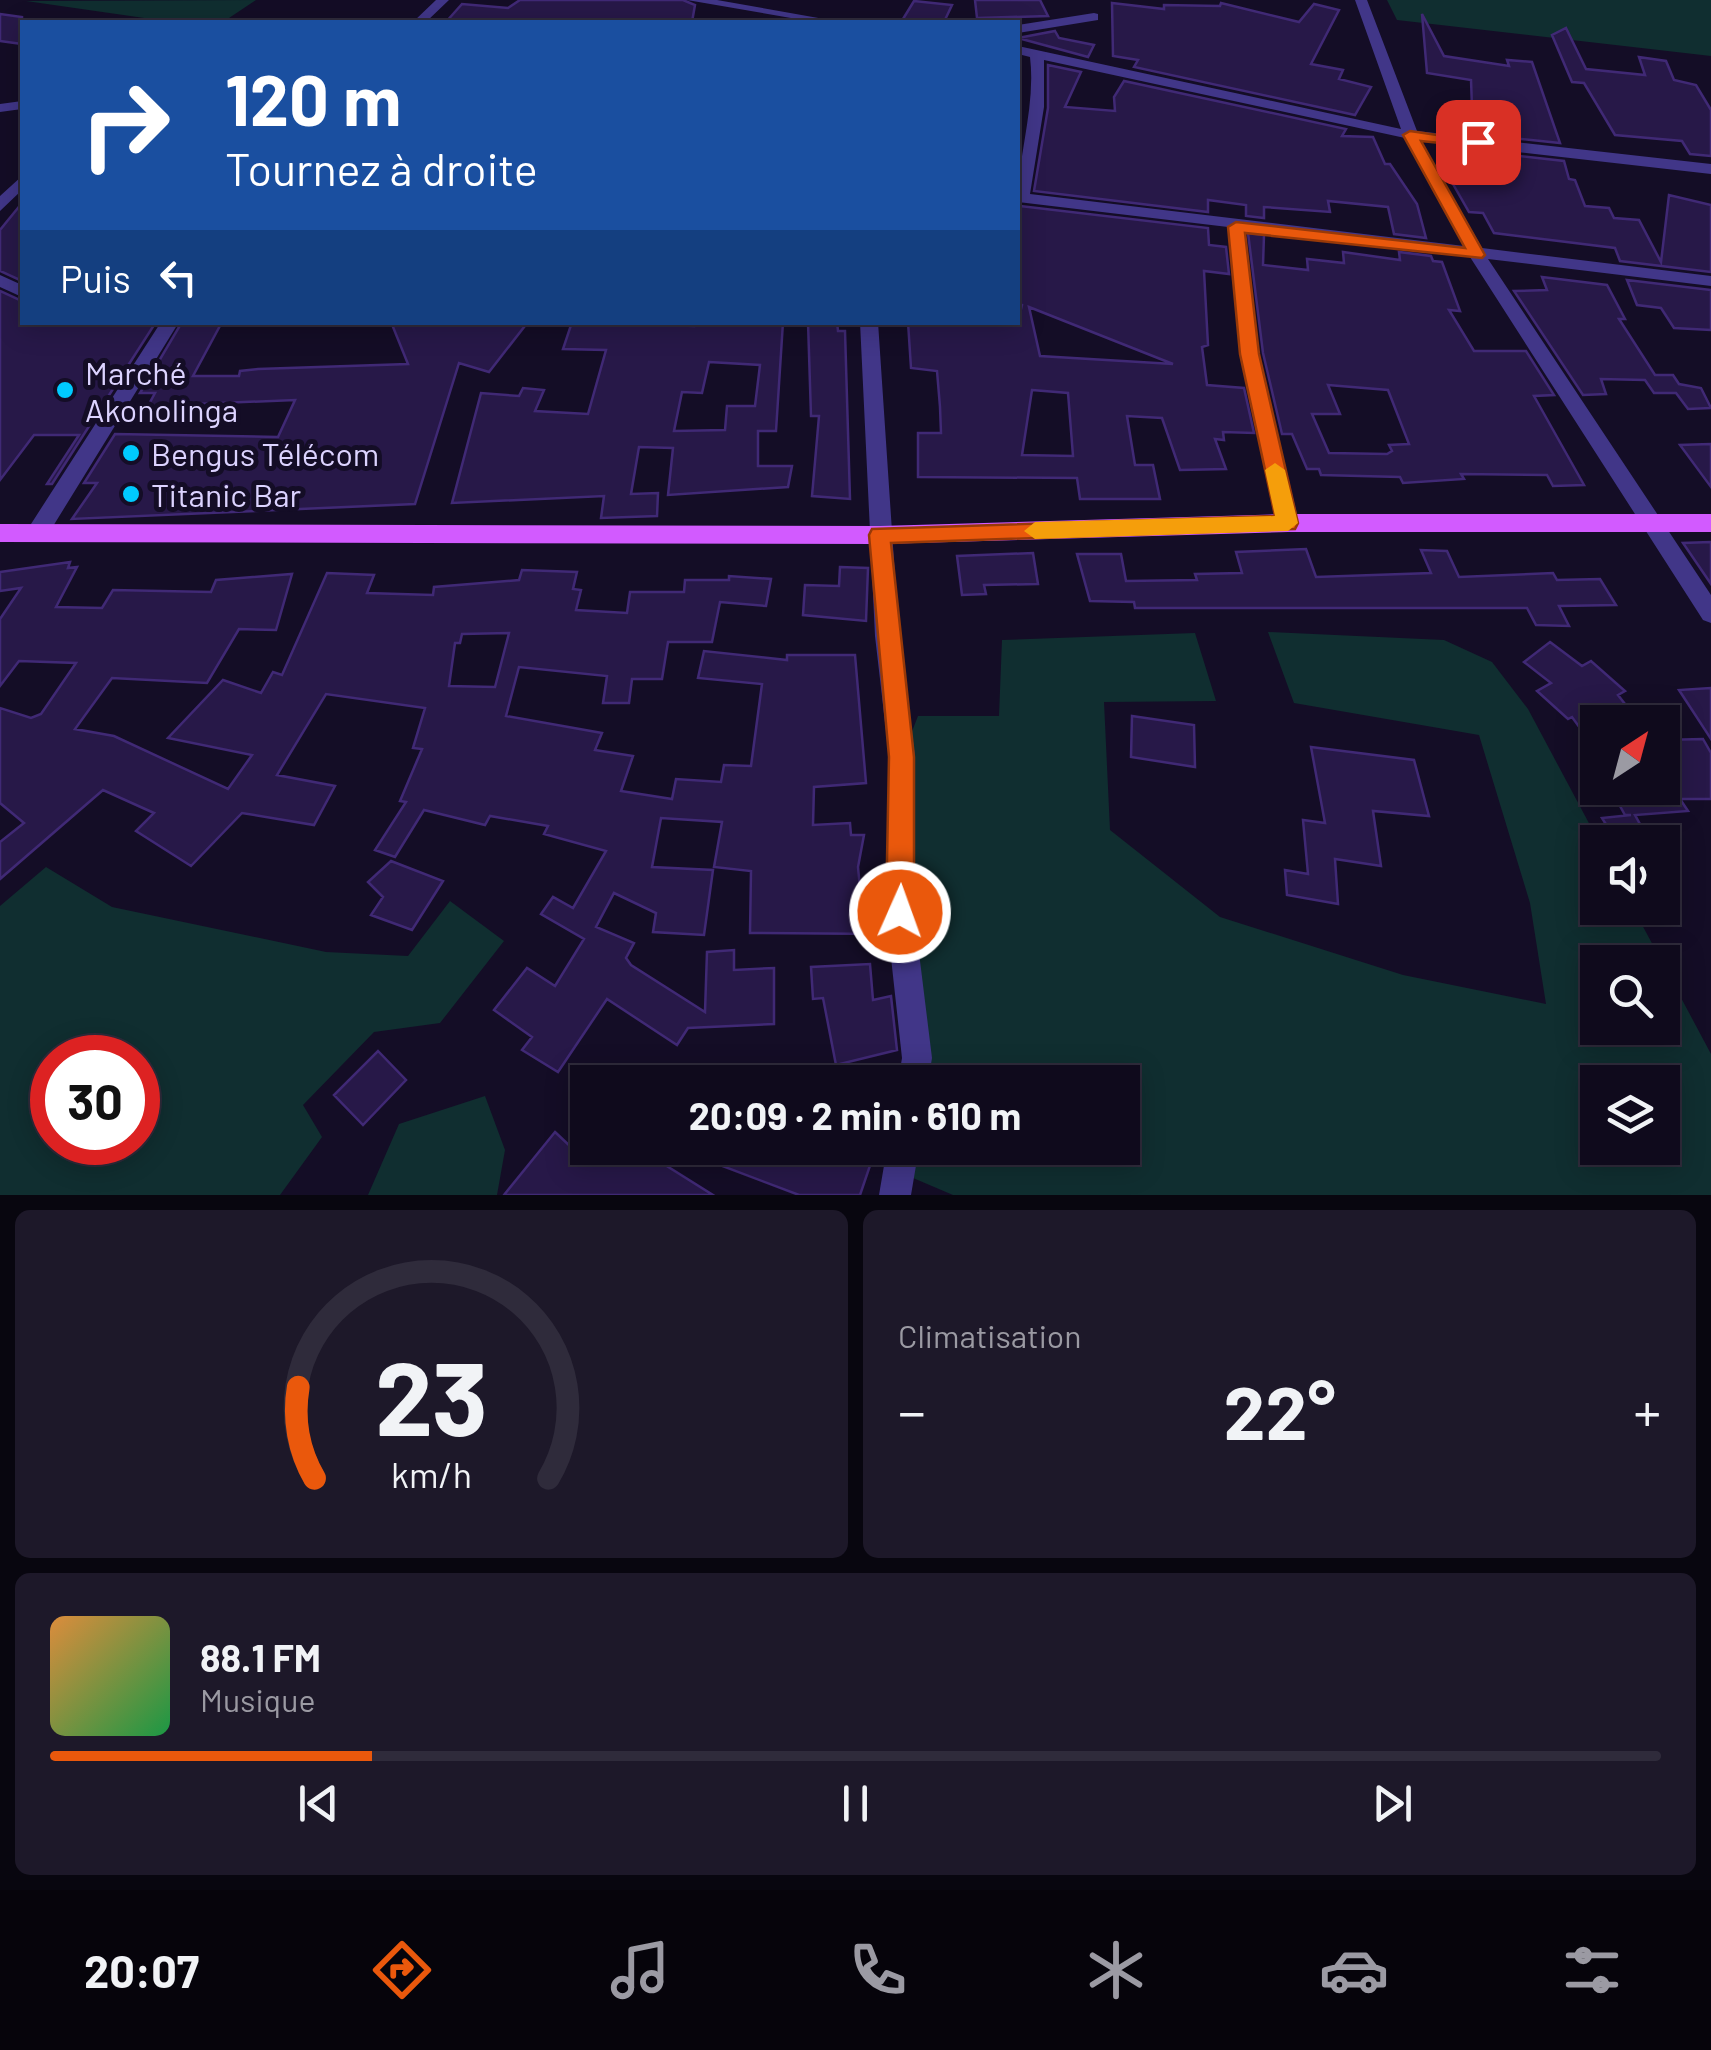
<!DOCTYPE html>
<html lang="fr">
<meta charset="utf-8">
<style>
:root{--surface:#0f0a1c;--page:#1d1829;--text:#f1f3f6;--muted:#9b9aa3;--line:#2f2b3b;--accent:#ea580c}
body{margin:0;font-family:Barlow,sans-serif;background:var(--page);color:var(--text);height:100vh;display:flex;flex-direction:column;font-size:38px;white-space:nowrap}
*{box-sizing:border-box;margin:0}
p{font-size:32px;color:var(--muted)}
.icon{flex:none;width:55px;height:55px;fill:none;stroke:currentColor;stroke-width:2;stroke-linecap:round;stroke-linejoin:round}
.map{position:relative;height:1195px;overflow:hidden}
.panel{display:flex;flex-direction:column;gap:15px;padding:15px;background:#08060f;flex:1}
.panel>*{flex:none}
.hud{position:absolute;left:20px;top:20px;width:1000px;height:305px;border-radius:0px;box-shadow:0 5px 25px #0003,0 0 0 2px var(--line);background:#1a4fa0;color:#fff;overflow:hidden}
.needle{width:65px;rotate:36deg}
.fabs{position:absolute;left:1580px;top:705px;display:grid;gap:20px}
.fabs a{display:grid;place-items:center;width:100px;height:100px;border-radius:0px;background:var(--surface);box-shadow:0 5px 25px #0003,0 0 0 2px var(--line);font-size:50px}
.speed{position:absolute;left:30px;top:1035px;display:flex;gap:20px;font-size:50px;font-weight:700;text-align:center}
.speed>*{display:grid;place-content:center;width:130px;height:130px;border-radius:50%;background:var(--surface);box-shadow:0 5px 25px #0003,0 0 0 2px var(--line);line-height:1}
.speed .limit{border:15px solid #d22;background:#fff;color:#111}
.pin{position:absolute;display:grid;place-items:center;width:85px;height:85px;color:#fff;margin:-42px;border-radius:20px;box-shadow:0 5px 15px #0006}
.me{position:absolute;width:110px;margin:-55px;rotate:2deg;stroke-linejoin:round;filter:drop-shadow(0 0 8px #0008)}
.turn{display:flex;align-items:center;gap:35px;height:210px;padding:0 40px;font-size:45px}
.turn .icon{width:130px;height:130px;stroke-width:2.5}
.turn b{display:block;font-size:70px;line-height:85px}
.then{display:flex;align-items:center;height:95px;padding:0 40px;background:#0003;gap:20px;font-size:38px}
.big{font-size:75px;font-weight:700;line-height:1.1}
.panel .widget{flex:1;display:flex;flex-direction:column;justify-content:center;gap:15px;min-width:0;padding:0 35px;border-radius:15px;background:var(--page)}
.panel .dial{align-items:center;gap:0}
.dial svg{height:260px;overflow:visible;fill:none;stroke:var(--line);stroke-width:7;stroke-linecap:round;text-anchor:middle}
.dial text{fill:var(--text);stroke:none}
.song{display:flex;align-items:center;gap:30px}
.cover{width:120px;height:120px;border-radius:15px;background:linear-gradient(135deg,hsl(30 70% 55%),hsl(140 70% 35%))}
.played{height:10px;border-radius:5px;background:linear-gradient(90deg,var(--accent) 20%,var(--line) 20%)}
.keys{display:flex;justify-content:space-around;direction:ltr}
.heat{display:flex;justify-content:space-between;align-items:center;font-size:55px;direction:ltr}
.panel .tiles{flex:1;display:grid;gap:15px;grid-template-columns:1fr 1fr}
.widget:last-child{grid-column:span 2}
.trip{position:absolute;left:570px;top:1065px;width:570px;height:100px;border-radius:0px;background:var(--surface);box-shadow:0 5px 25px #0003,0 0 0 2px var(--line);font-weight:700;line-height:100px;text-align:center}
.tabs{display:flex;height:160px;justify-content:space-around;align-items:center;background:#06040b;color:var(--muted)}
.tabs .icon{width:70px;height:70px}
.tabs .active{color:var(--accent)}
.tabs b{font-size:45px;color:var(--text)}
.map>svg:first-child{display:block}
</style>
<div class="map">
<svg width="1711" height="1195" viewBox="0 0 1711 1195">
<rect width="100%" height="100%" fill="#140d26"/>
<!-- green -->
<path fill="#102e30" fill-rule="evenodd" d="M256,0L223,22H172L26,1Z
M1387,0H1711V56L1397,20Z
M1268,632L1444,640L1492,662L1528,709L1599,842L1598,908H1633L1662,962H1598V1028H1662L1663,964L1711,1054V1195H953L899,1172L903,1148H1122V1082H913L917,1058L902,757L918,716H999L1002,640L1195,633L1216,701L1104,702L1110,830L1220,917L1403,975L1546,1004L1530,903L1479,735L1294,703ZM1598,1082H1662V1148H1598Z
M46,867L112,907L326,952L408,956L450,901L504,941L440,1023L374,1032L303,1105L322,1137L280,1195H0V906ZM52,1058H138V1142H52Z
M485,1096L505,1150L497,1195H368L399,1124Z"/>
<!-- building -->
<path fill="#271848" stroke="#402975" stroke-width="2.5" fill-rule="evenodd" d="M520,0H683L695,5L692,22H446L462,4L508,8Z
M975,0H1040L1048,16L977,18Z
M914,1L952,5L944,22L903,19Z
M1112,3L1164,9V5L1220,6L1221,3L1299,22L1314,4L1339,10L1311,64L1343,70L1339,79L1371,87L1355,115L1134,67L1138,60L1113,56Z
M0,14L22,17V44L0,41Z
M1422,14L1444,56L1509,66L1507,60L1532,62L1560,143L1473,134L1471,80L1427,73Z
M1566,28L1586,69L1645,75L1639,57L1666,61L1674,80L1696,85L1711,110V156L1690,154L1682,141L1615,135L1584,83L1572,82L1552,35Z
M1055,31L1059,38L1094,45L1088,57L1018,38Z
M1048,65L1081,72L1065,107L1115,111L1114,97L1124,81L1346,129L1342,136L1373,137L1385,164H1390L1417,204L1426,238L1394,234L1388,207L1328,201L1330,212L1264,207V218L1246,216V205L1208,200V212L1034,191L1048,108Z
M1457,149L1564,161L1569,179L1575,180L1585,206L1609,208L1614,218L1639,220L1661,262L1669,195L1711,205V272L1620,261L1615,248L1494,233L1483,213L1469,212L1449,177L1443,156L1459,158Z
M22,203V281L0,271V230Z
M1020,206L1208,228L1209,245L1226,247L1229,274L1204,271L1208,345L1202,347L1207,385L1244,388L1254,433L1223,432L1224,440L1215,439L1226,469L1180,470L1162,418L1127,416L1135,465H1153L1160,499H1080L1077,478L918,477V433H941L940,407L937,371L911,368L908,322H1018L1022,305L1018,303ZM1029,307L1173,364L1040,356ZM1032,390L1068,393L1073,456L1022,455Z
M1248,233L1264,235L1263,265L1308,270L1307,259L1344,263L1343,252L1400,260L1399,252L1431,256L1433,261L1442,262L1460,311L1449,310L1474,351H1526L1554,395L1534,396L1584,485L1553,486L1547,475L1461,474L1464,479L1403,483L1400,477L1321,475L1319,469H1307L1292,434H1282L1263,353ZM1328,385L1388,390L1409,444L1389,445L1392,451L1387,454L1329,453L1312,414H1340Z
M1542,277L1607,285L1625,319H1619L1655,375H1673L1679,384L1701,388L1711,408L1688,409L1676,393H1654L1645,380L1601,379L1606,394L1583,395L1514,291L1547,290Z
M1627,280L1711,290V330L1674,328L1661,308L1637,305Z
M0,291L22,301V322H156L52,484H47L79,435H34L0,480Z
M182,322H222L193,376H239L240,371L258,369L408,364L391,322H528L489,372L459,363L415,504L72,519L97,483H84L115,434L278,437L295,400L148,406L155,393H140Z
M572,322L694,326V322H783L776,431H758V466H792L788,487L668,495L673,448L639,447L631,494L658,493L657,516L601,518L604,496L452,503L481,393L519,396L523,388L544,390L535,411L588,414L606,350L563,349ZM709,362L760,365L755,406H727L725,430L674,431L682,392L702,393Z
M808,322H837L838,331H845L850,499L812,496L819,416H811Z
M1711,444V487L1680,445Z
M1711,542V584L1683,543Z
M1306,549L1316,577L1431,573L1421,550L1447,551L1459,577L1553,573L1557,580L1600,579L1616,605L1559,606L1569,626L1536,625L1527,608H1135L1134,602L1090,601L1077,554H1121L1126,581L1197,580L1195,574L1242,573L1236,552Z
M1033,553L1038,584L984,585L986,594L962,595L957,556Z
M70,562L68,568L77,567L56,607L102,608L113,590L211,592L216,580L292,574L276,630L239,629L207,683L112,678L75,729L114,736L228,789L252,755L168,738L223,680L261,693L273,672L282,675L327,573L374,575L367,593L433,595L434,587L519,580L522,570L577,572L573,589L581,590L576,610L627,613L630,592H684L685,580H729V576L771,579L766,606L720,602L712,642H668L662,679H632L629,703H603L607,676L519,667L506,716L602,733L595,750L633,756L621,791L672,799L676,779L721,782L724,765L751,766L762,684L698,678L704,651L787,660V655H855L866,783L814,787L813,825L850,823L851,835H864L858,867L862,909L881,908L882,934L750,933L751,871L714,867L722,822L661,818L652,867L713,870L704,935L653,932L656,913L614,893L596,927L634,943L626,958L631,965L705,1012L707,952L734,950V970L774,968V1024L688,1028L677,1045L607,999L558,1072L522,1050L532,1037L494,1010L527,968L555,986L584,939L541,914L553,897L573,908L606,851L544,834L548,826L490,816L485,825L424,810L395,857L375,850L406,802L400,801L422,749L413,748L425,708L326,694L277,775L335,786L314,825L242,813L191,866L136,831L154,813L103,790L0,879V842L24,823L0,803V708L31,718L41,714L76,663L19,661L0,686V619L21,588L0,591V572ZM509,633L495,687L449,686L455,643H460L462,634Z
M840,567L868,568L866,621L803,615L805,585L839,586Z
M1550,642L1582,666L1591,661L1625,691L1618,695L1639,722H1598V753L1572,717L1568,719L1537,691L1551,683L1524,662Z
M1711,688V739L1679,690Z
M1132,716L1194,725L1195,767L1131,757Z
M1703,739L1711,753V799H1680L1688,811L1635,815L1650,842H1617L1602,818L1631,815H1625L1610,788H1662V740Z
M1311,747L1414,760L1429,816L1373,811L1381,866L1335,859L1338,904L1287,895L1285,870L1308,874L1303,820L1325,823Z
M391,861L443,881L412,930L371,915L383,897L368,882Z
M870,964L873,1000L891,996L897,1050L836,1065L823,998L813,999L811,967Z
M378,1051L406,1080L363,1125L334,1095Z
M555,1132L572,1148H638L713,1195H504Z
M675,1148H776L816,1162L821,1148H876L860,1195H799Z"/>
<g fill="none" stroke-linecap="round" stroke-linejoin="round">
<!-- street -->
<path fill="#413688" fill-rule="evenodd" d="M436,0H449L426,22H413Z
M687,0H717L841,22H814Z
M1355,0H1367L1417,131L1711,164V174L1421,141L1482,248L1711,276V286L1488,259L1711,595V623L1703,620L1470,257L1244,229L1259,354L1299,523L1288,531L1277,523L1241,354L1228,227L1018,202C1018,153 1036,106 1030,57L1018,54V46L1401,129ZM1044,60L1405,138L1464,246L1030,194L1044,107Z
M1094,13L1098,14V20L1018,33V25Z
M22,101V109L0,112V104Z
M22,176V190L0,211V196Z
M0,275L22,285V297L0,287Z
M161,322H179L47,536H31L28,530L31,524Z
M860,322H878L899,636L915,757L914,912L932,1058L928,1082H898L902,1058L886,912L889,757L875,636Z
M887,1148H919L911,1195H879Z"/>
<!-- primary -->
<path fill="#d25aff" fill-rule="evenodd" d="M1288,514H1711V532H1288L880,544L0,542V524L880,526Z"/>
</g>
<!-- route -->
<path fill="#ea580c" stroke="#983908" stroke-width="2.5" d="M1410,131L1485,142L1478,147L1421,141L1485,255L1482,258L1245,233L1259,354L1298,523L1295,529L891,543L914,757V912L910,922L900,926L890,922L886,912L889,757L869,535L872,529L1275,516L1240,354L1228,227L1236,222L1465,248L1403,135Z"/>
<!-- slow -->
<path fill="#f59e0b" d="M1275,463L1285,470L1298,523L1288,531L1035,539L1024,531L1035,522L1275,516L1265,470Z"/>
<!-- markers -->
<g fill="#00cafe" stroke="#140d26" stroke-width="4">
<circle cx="65" cy="390" r="10"/>
<circle cx="131" cy="453" r="10"/>
<circle cx="131" cy="494" r="10"/>
</g>
<g text-anchor="middle" dominant-baseline="central" stroke-width="10" stroke-linejoin="round" paint-order="stroke">
<!-- poi labels -->
<g font-size="32" fill="#dcd3ff" stroke="#140d26" text-anchor="start">
<text x="85" y="372">Marché<tspan x="85" dy="37">Akonolinga</tspan></text>
<text x="151" y="453">Bengus Télécom</text>
<text x="151" y="494">Titanic Bar</text>
</g>
</g>
</svg>
<div class="fabs">
<a><svg class="needle" viewBox="-14 -14 28 28"><path d="M0-13l5 13h-10z" fill="#e53935"/><path d="M0 13l5-13h-10z" fill="#9b9aa3"/></svg></a>
<a><svg class="icon" aria-label="sound" viewBox="0 0 24 24"><path d="M4 9h4l5-4v14l-5-4H4zM17 9q2 3 0 6"/></svg></a>
<a><svg class="icon" aria-label="search" viewBox="0 0 24 24"><circle cx="10" cy="10" r="6"/><path d="M15 15l6 6"/></svg></a>
<a><svg class="icon" aria-label="layers" viewBox="0 0 24 24"><path d="M12 4l9 5-9 5-9-5zM3 14l9 5 9-5"/></svg></a>
</div>
<div class="speed"><div class="limit">30</div></div>
<div class="pin" style="left:1478px;top:142px;background:#d93025"><svg class="icon" aria-label="arrive" viewBox="0 0 24 24"><path d="M6 21V4h12l-3 4 3 4H6"/></svg></div>
<svg class="me" style="left:900px;top:912px" viewBox="-20 -20 40 40"><circle r="17" fill="#ea580c" stroke="#fff" stroke-width="3"/><path d="M0-11L8 9 0 5-8 9z" fill="#fff"/></svg>
<div class="trip">20:09 · 2 min · 610 m</div>
<div class="hud">
<div class="turn"><svg class="icon" aria-label="right" viewBox="0 0 24 24"><path d="M7 20v-9h11M14 6l5 5-5 5"/></svg><div><b>120 m</b>Tournez à droite</div></div>
<div class="then">Puis<svg class="icon" aria-label="left" viewBox="0 0 24 24"><path d="M17 20v-9H6M10 6l-5 5 5 5"/></svg></div>
</div>
</div>
<section class="panel">
<div class="tiles">
<div class="widget dial"><svg viewBox="0 0 100 80">
<path d="M14 69A42 42 0 1 1 86 69"/>
<path d="M14 69A42 42 0 0 1 9 41" stroke="#ea580c"/>
<text x="50" y="56" font-size="32" font-weight="700">23</text>
<text x="50" y="72" font-size="11">km/h</text>
</svg></div>
<div class="widget"><p>Climatisation</p>
<div class="heat"><a>−</a><b class="big">22°</b><a>+</a></div>
</div>
<div class="widget">
<div class="song"><i class="cover"></i><div><b>88.1 FM</b><p>Musique</p></div></div>
<div class="played"></div>
<div class="keys"><svg class="icon" aria-label="previous" viewBox="0 0 24 24"><path d="M18 5L8 12l10 7zM5 5v14"/></svg><svg class="icon" aria-label="pause" viewBox="0 0 24 24"><path d="M8 5v14M16 5v14"/></svg><svg class="icon" aria-label="next" viewBox="0 0 24 24"><path d="M6 5l10 7-10 7zM19 5v14"/></svg></div>
</div>
</div>
</section>
<nav class="tabs">
<b>20:07</b>
<svg class="icon active" aria-label="directions" viewBox="0 0 24 24"><path d="M12 3l9 9-9 9-9-9zM9 14v-3h6M13 9l2 2-2 2"/></svg>
<svg class="icon" aria-label="music" viewBox="0 0 24 24"><path d="M9 18V5l10-2v13"/><circle cx="6" cy="18" r="3"/><circle cx="16" cy="16" r="3"/></svg>
<svg class="icon" aria-label="phone" viewBox="0 0 24 24"><path d="M5 4h4l2 5-3 2q2 4 5 5l2-3 5 2v4C11 20 4 13 5 4z"/></svg>
<svg class="icon" aria-label="climate" viewBox="0 0 24 24"><path d="M12 3v18M4 7l16 10M4 17L20 7"/></svg>
<svg class="icon" aria-label="car" viewBox="0 0 24 24"><path d="M5 17H2v-5l4-1 3-4h7l3 4 3 1v5h-3M9 17h6M6 11h13"/><circle cx="7" cy="17" r="2"/><circle cx="17" cy="17" r="2"/></svg>
<svg class="icon" aria-label="filters" viewBox="0 0 24 24"><path d="M4 7h16M4 17h16"/><circle cx="9" cy="7" r="2"/><circle cx="15" cy="17" r="2"/></svg>
</nav>
